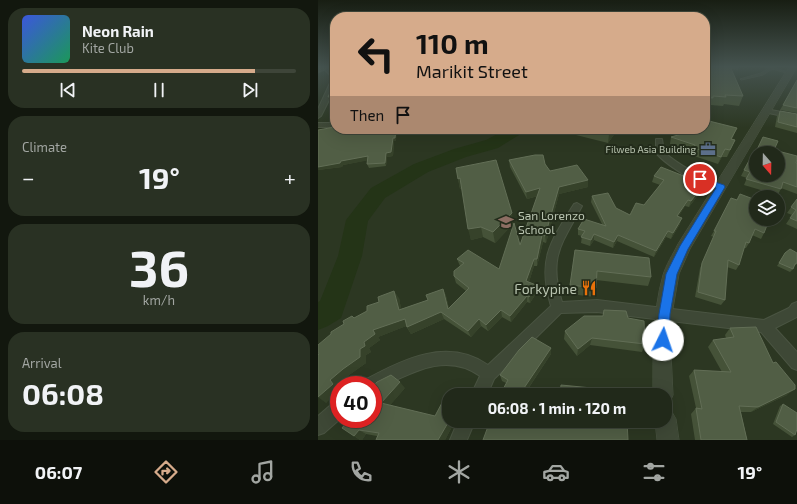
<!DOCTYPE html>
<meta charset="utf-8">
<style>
:root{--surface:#21291a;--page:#293123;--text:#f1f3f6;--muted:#a2a6a2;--line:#3e4539;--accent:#d6ab8b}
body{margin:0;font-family:"Exo 2",sans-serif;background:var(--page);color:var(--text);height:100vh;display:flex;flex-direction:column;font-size:15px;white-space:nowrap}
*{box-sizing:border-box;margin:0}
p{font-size:13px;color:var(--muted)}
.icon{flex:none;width:22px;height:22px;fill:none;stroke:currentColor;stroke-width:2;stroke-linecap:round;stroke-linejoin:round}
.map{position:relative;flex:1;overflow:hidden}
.side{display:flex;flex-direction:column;gap:8px;padding:8px;background:#12170e;width:318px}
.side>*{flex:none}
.top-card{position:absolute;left:12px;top:12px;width:380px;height:122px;border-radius:16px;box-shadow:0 4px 16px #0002,0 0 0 1px var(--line);background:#d6ab8b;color:#111;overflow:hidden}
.needle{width:26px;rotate:160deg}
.fabs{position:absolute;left:431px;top:146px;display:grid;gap:8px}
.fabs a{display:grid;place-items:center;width:36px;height:36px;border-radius:50%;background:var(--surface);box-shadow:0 4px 16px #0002,0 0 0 1px var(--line);font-size:20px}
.speed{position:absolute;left:12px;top:376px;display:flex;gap:8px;font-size:20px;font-weight:700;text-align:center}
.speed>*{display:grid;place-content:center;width:52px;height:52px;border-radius:50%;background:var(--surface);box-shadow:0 4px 16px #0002,0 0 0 1px var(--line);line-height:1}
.speed .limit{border:6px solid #d22;background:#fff;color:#111}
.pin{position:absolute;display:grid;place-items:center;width:34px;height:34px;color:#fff;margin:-17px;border:2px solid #fff;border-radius:50%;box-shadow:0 1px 4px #0007}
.me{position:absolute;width:44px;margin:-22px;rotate:4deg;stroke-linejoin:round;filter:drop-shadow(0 0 3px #0008)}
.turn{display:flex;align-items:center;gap:14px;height:84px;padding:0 20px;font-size:18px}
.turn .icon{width:52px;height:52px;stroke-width:2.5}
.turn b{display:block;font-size:28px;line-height:34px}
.then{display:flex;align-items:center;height:38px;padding:0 20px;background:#0003;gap:8px;font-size:15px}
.big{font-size:30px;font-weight:700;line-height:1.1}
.side .tile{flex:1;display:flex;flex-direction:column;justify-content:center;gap:6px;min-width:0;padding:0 14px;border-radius:16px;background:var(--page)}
.side .dial{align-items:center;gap:0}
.dial b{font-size:52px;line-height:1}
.song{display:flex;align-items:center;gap:12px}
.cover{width:48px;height:48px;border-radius:6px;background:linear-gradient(135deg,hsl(230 70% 55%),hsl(150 70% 35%))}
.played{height:4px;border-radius:2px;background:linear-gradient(90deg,var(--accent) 85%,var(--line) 85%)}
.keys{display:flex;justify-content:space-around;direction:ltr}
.heat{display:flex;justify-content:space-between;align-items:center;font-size:22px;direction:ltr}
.trip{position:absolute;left:124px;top:388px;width:230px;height:40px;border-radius:16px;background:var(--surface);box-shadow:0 4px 16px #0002,0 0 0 1px var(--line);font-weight:700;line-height:40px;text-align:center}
.tab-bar{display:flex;height:64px;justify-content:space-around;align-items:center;background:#0d100a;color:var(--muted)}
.tab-bar .icon{width:28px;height:28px}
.tab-bar .active{color:var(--accent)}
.tab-bar b{font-size:18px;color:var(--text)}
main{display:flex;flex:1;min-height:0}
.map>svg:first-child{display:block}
</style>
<main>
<section class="side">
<div class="tile">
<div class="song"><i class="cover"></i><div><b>Neon Rain</b><p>Kite Club</p></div></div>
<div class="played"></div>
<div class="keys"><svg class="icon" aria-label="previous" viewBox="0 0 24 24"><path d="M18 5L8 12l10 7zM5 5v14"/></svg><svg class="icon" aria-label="pause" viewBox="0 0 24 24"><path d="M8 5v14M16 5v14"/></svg><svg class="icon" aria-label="next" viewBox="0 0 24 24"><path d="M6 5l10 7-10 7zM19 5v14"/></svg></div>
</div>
<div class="tile"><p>Climate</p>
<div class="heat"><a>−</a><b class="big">19°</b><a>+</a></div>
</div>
<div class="tile dial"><b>36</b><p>km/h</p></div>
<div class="tile"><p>Arrival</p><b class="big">06:08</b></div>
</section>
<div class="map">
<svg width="479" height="440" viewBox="0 0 479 440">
<rect width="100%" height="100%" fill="#2c3722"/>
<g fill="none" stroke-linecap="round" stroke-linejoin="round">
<!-- river -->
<path fill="#243417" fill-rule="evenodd" d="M189,129H205L201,135L180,148L148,157L110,172L67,198L50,221L44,256L23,318L10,326L0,330V302L2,301L20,256L28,220L53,188L96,164L136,149L168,140Z"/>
<!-- service casing -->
<g stroke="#4a5442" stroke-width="1">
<path id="service" d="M454,66V67L473,73L472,74L454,69L445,75L423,80L422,79L443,73L451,68L445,66Z"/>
</g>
<!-- minor casing -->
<g stroke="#4a5442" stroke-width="2">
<path id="minor" d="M8,66L17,74V88L3,116L0,118V109L13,81L12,75L5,68Z
M448,109L479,115V119L446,112V110Z
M0,123H17V127H0Z
M338,139H344L346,152C364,168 384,177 406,185L407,187L406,189C391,193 348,165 338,153Z
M259,203L264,206C244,244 230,256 244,302L279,300L446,320L471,308L474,304L479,302V317L457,328L479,352V370L474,368L443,332L279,312L243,313L176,379L169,395H153L162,376C126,350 89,376 55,391V385H44L47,380C85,359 130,337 170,365L233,306C219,260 232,242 256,204Z
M21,401L22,419L6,433L0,435V416L15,403Z
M140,421H157L149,440H132Z"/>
</g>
<!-- tertiary casing -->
<g stroke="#4a5442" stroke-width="1">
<path id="tertiary" d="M472,66L479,67L372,249L361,274L354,314L353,353L355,395L352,402L347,404V395H335C335,355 334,314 345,275C348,265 355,254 360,244Z
M347,408L354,412L358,419L361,440H339L337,421H347Z"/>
</g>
<!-- secondary casing -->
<g stroke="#4a5442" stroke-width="1">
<path id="secondary" d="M4,66H16L0,73V68Z"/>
</g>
<!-- service -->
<use href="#service" fill="#3e4836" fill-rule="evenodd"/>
<!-- minor -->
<use href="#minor" fill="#3e4836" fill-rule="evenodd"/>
<!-- tertiary -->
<use href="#tertiary" fill="#3e4836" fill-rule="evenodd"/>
<!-- secondary -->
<use href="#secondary" fill="#4e5b44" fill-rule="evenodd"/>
</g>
<!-- wall -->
<path fill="#455238" d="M387,66H421L420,70L413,69L425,96L421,106L406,104L405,106L393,105L392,107H387Z
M479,80V113L462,110L465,105Z
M462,111L479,114V133L457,127L459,116Z
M250,129H300L290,143L258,135V131Z
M318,129H346L342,135Z
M0,130L78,141H76L75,156L69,157L68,166L51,168L49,164L50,160L25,165L24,167L0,170Z
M416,135L414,139L417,140L409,157H404L400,164L373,155L374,152L352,144L353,137Z
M456,150L479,163V194L463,188L460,195L426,185L429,178L423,176L426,170L436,156Z
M191,160L227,164L232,171L270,187L241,194L228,243L225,242L219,266H216L211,282L219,292L212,303L209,302L193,322L184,317L170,331L163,326L153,337L126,319L93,334L88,326L60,337L62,340L51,348L53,352L48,355V363L31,375L19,386L8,403L1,354L26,324L36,318L81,298L83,309L110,300L125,289L128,296L131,309L148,291L138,283L136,276L142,266L139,259L181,269L202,245L220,196L209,199L192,167Z
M336,176L386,184L384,190L371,207L367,206L360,217L362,224L353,239L348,237L336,257L299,241L295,248L276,240L272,246L263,243L264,236L260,235V229L284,224L273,202L274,196L312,215L326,205L342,185L334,182Z
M140,179L195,224L177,243L165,237L153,240L144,188L142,189Z
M479,199V229L468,224L474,215L469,213Z
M418,200L446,233L443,239L434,235L431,243L428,248H426L421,265L418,270L409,267L407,300L403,305L377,297L382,268L396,237L393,236L396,231Z
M257,250L333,277L330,286L278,280L277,297L252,294V285Z
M467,253L479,264L476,266L475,269L472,272L459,266Z
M310,318L327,344L324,352L272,345L259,356L246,339L247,331Z
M412,328L469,395L433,412H423L429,440H377L373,414L378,408L371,376L376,370L404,372L390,347L395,340L408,338L407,335Z
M233,348V354L210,389L188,383L184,381L182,375Z
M87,388L72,405L131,421H137L127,440H58L59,436L48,434L44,440H42L24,428Z
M465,404L477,435L474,437L455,424L462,406Z
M172,421H315L314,423Z"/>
<!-- shaded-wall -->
<path fill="#36422a" d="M17,96V101L12,102L10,97Z
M419,128L416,135L410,146L413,139Z
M78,129H79L78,141H76L75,156L69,157L68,166L67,163L68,153L75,138Z
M295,129H300L290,143L291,134Z
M344,129H346L342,135L344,130Z
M407,149L404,157L400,164L403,157Z
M50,156L52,160L25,165L24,167L0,170V167L23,161Z
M142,178L145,188L142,189L140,179Z
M270,180V187L241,194L228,243L227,236L241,187Z
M386,184L384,190L371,207L373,201Z
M222,188L223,195L209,199L208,192Z
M370,200L367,206L357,223L359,216Z
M194,213L195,224L177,243L175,232Z
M364,218L362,224L353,239L355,233Z
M163,227L165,237L153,240L150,229Z
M350,231L348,237L336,257L338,251Z
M276,234V240L272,246L273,240Z
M224,235L225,242L219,266V259Z
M300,235L299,241L295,248L296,242Z
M216,259V266L209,288L208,281Z
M218,285L219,292L212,303L211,297Z
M125,289L128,296L133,316L130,309Z
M76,291L81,298L85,317L81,310Z
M209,296V302L193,322L192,316Z
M183,310L184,317L170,331L168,325Z
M123,312L126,319L93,334L89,327Z
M87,319L91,325L60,337L62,340L51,348L53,352L48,355V363L31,375L19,386L21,389V391L8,403L0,397L12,380L42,349L46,342L55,330Z
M161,319L163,326L153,337L150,331Z
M274,338L272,345L259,356L260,349Z
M233,348V354L207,393L206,388Z
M82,382L87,388L69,409L63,403Z
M477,389L469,395L433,412L440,407Z
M131,421H137L127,440H120Z
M41,430L48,434L44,440H42L36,436Z"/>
<!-- building -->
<path fill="#515e45" stroke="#626e56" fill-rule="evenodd" d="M387,66H412L425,96L407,95L408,97L395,96V98L387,97Z
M479,80V108L465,105Z
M17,81V96L10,97L16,84Z
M462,111L479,114V127L460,122Z
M387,120L419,128L413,139L417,140L412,150L407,149L403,157L376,148L377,145L353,137L367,133L369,129H387Z
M17,127V129H78L77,138H75L73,152L68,153L67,163L49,164L50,156L23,161L22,163L0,167V130Z
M269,129H295L291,134Z
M445,137L460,141L456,150L479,156V159L478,163H479V187L465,182L463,189L428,179L432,172L426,170L434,155L436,156ZM438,153H460V175H438Z
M217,155H225L227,164L232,171L259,165L270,180L241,187L227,236L224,235L219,259H216L208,281L218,285L211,297L209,296L192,316L183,310L168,325L161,319L150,331L123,312L89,327L87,319L55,330L57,334L46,342L47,346L42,349V357L25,369L12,380L15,384L0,397V355L1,354L0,352V345L13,334V332L26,324L25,321L34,316L36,318L49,311V306L61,302L60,297L76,291L81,310L110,300L108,295L125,289L130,309L151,288L136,276V271L146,263L139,259L150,250L181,269L196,223L202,245L222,188L208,192L191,160Z
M178,160L194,213L175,232L163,227L150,229L142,178L140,179L138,168Z
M343,167L386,184L373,201L370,200L359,216L364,218L355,233L350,231L338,251L300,235L296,242L276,234L273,240L263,237L267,231L260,229L266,219L288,226L274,196L290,193L298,208L312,215L318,203L326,205L346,180L336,176Z
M422,194L438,200V219H449L451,220L446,233L437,229L431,243L428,242L421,265L410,260L407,300L380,292L384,263L398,231H396L413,198L419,200Z
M479,199V221L472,218L478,210L473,207Z
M472,249L479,253V263L477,264L475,269L461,263L467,253Z
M257,250L331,258L333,277L279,271L278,288L252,285Z
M286,310L308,311L310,318L326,321L327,344L274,338L260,349L247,331L266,316H285Z
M438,327L455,363L458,362L477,385V389L440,407L421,406L429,440H383L378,408L384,409L376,370L413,372L395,340L416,337L412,328Z
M214,337L233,348L206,388L224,395H182L190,380L182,375L201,350Z
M73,375L82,382L63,403L117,416L126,399L131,402V421L120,440H58L61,433L41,430L36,436L24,428L31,419H55V386L59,382Z
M243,385L315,392V395H242Z
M465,404L479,413V429L477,435L458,422Z
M172,421H309L310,440H165Z"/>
<!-- sky -->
<linearGradient id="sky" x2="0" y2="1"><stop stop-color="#181e13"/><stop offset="0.52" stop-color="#45534f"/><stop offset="1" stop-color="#45534f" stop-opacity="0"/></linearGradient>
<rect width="479" height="128" fill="url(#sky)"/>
<!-- route -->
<path fill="#1a73e8" stroke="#114b97" d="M382,177L406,185L407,187L370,249L359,274L352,314L351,340L349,345L345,346L340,345L338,340L341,314L348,274L362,246L398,188L380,181V178Z"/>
<!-- icons -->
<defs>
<g id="office-bare" transform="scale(1.2)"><path d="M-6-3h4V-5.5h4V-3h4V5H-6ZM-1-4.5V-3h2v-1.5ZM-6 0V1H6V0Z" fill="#5c6f8a" stroke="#232c1b" stroke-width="2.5" paint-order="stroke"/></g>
<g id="school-bare" transform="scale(1.2)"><path d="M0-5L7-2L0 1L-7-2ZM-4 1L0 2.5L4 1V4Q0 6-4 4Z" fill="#8d6e63" stroke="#232c1b" stroke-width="2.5" paint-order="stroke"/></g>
<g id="restaurant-bare" transform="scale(1.2)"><path d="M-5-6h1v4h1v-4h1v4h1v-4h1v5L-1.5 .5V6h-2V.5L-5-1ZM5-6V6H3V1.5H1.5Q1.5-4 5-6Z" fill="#e8710a" stroke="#232c1b" stroke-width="2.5" paint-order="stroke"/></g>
</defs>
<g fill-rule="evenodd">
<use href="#office-bare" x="390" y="149"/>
<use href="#school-bare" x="188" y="222"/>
<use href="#restaurant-bare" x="271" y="288"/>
</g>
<g text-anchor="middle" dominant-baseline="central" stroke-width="4" stroke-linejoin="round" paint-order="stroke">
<!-- far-poi labels -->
<g font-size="10" fill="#b9c4b0" stroke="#232c1b" text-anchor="end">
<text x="378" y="149">Filweb Asia Building</text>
</g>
<!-- poi labels -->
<g font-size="12" fill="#b9c4b0" stroke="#232c1b" text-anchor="start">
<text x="200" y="215">San Lorenzo<tspan x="200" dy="14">School</tspan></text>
</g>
<!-- near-poi labels -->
<g font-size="14" fill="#b9c4b0" stroke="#232c1b" text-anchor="end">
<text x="259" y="288">Forkypine</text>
</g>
</g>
</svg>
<div class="fabs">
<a><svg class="needle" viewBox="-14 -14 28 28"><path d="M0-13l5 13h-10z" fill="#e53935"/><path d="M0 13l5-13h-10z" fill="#a2a6a2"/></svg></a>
<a><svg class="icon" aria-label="layers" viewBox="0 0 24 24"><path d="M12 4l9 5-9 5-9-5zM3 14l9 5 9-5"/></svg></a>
</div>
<div class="speed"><div class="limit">40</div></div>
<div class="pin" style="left:382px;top:179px;background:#d93025"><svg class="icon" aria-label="arrive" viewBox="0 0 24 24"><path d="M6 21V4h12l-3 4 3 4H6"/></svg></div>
<svg class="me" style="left:345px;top:340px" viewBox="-20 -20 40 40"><circle r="19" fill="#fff"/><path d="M0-13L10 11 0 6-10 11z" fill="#1a73e8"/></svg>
<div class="trip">06:08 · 1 min · 120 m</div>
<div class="top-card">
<div class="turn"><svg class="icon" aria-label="left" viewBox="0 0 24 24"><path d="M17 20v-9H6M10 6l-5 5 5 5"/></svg><div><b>110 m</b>Marikit Street</div></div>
<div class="then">Then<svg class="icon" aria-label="arrive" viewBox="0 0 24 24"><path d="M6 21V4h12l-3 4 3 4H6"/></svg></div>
</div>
</div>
</main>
<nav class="tab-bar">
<b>06:07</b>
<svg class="icon active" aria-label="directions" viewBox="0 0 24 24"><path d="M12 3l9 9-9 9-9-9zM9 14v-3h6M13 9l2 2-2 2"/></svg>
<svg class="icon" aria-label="music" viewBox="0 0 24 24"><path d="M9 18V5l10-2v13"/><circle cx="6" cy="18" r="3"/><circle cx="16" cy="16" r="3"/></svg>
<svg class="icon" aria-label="phone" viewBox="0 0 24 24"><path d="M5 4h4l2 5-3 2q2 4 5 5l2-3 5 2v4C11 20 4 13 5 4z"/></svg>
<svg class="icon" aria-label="climate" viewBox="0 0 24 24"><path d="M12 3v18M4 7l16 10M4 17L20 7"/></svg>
<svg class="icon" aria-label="car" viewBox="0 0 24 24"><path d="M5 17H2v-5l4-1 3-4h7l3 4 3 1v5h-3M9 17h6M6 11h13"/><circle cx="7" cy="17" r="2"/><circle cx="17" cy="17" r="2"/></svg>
<svg class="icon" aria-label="filters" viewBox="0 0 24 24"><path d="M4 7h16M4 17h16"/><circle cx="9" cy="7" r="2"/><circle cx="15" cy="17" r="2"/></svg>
<b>19°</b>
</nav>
